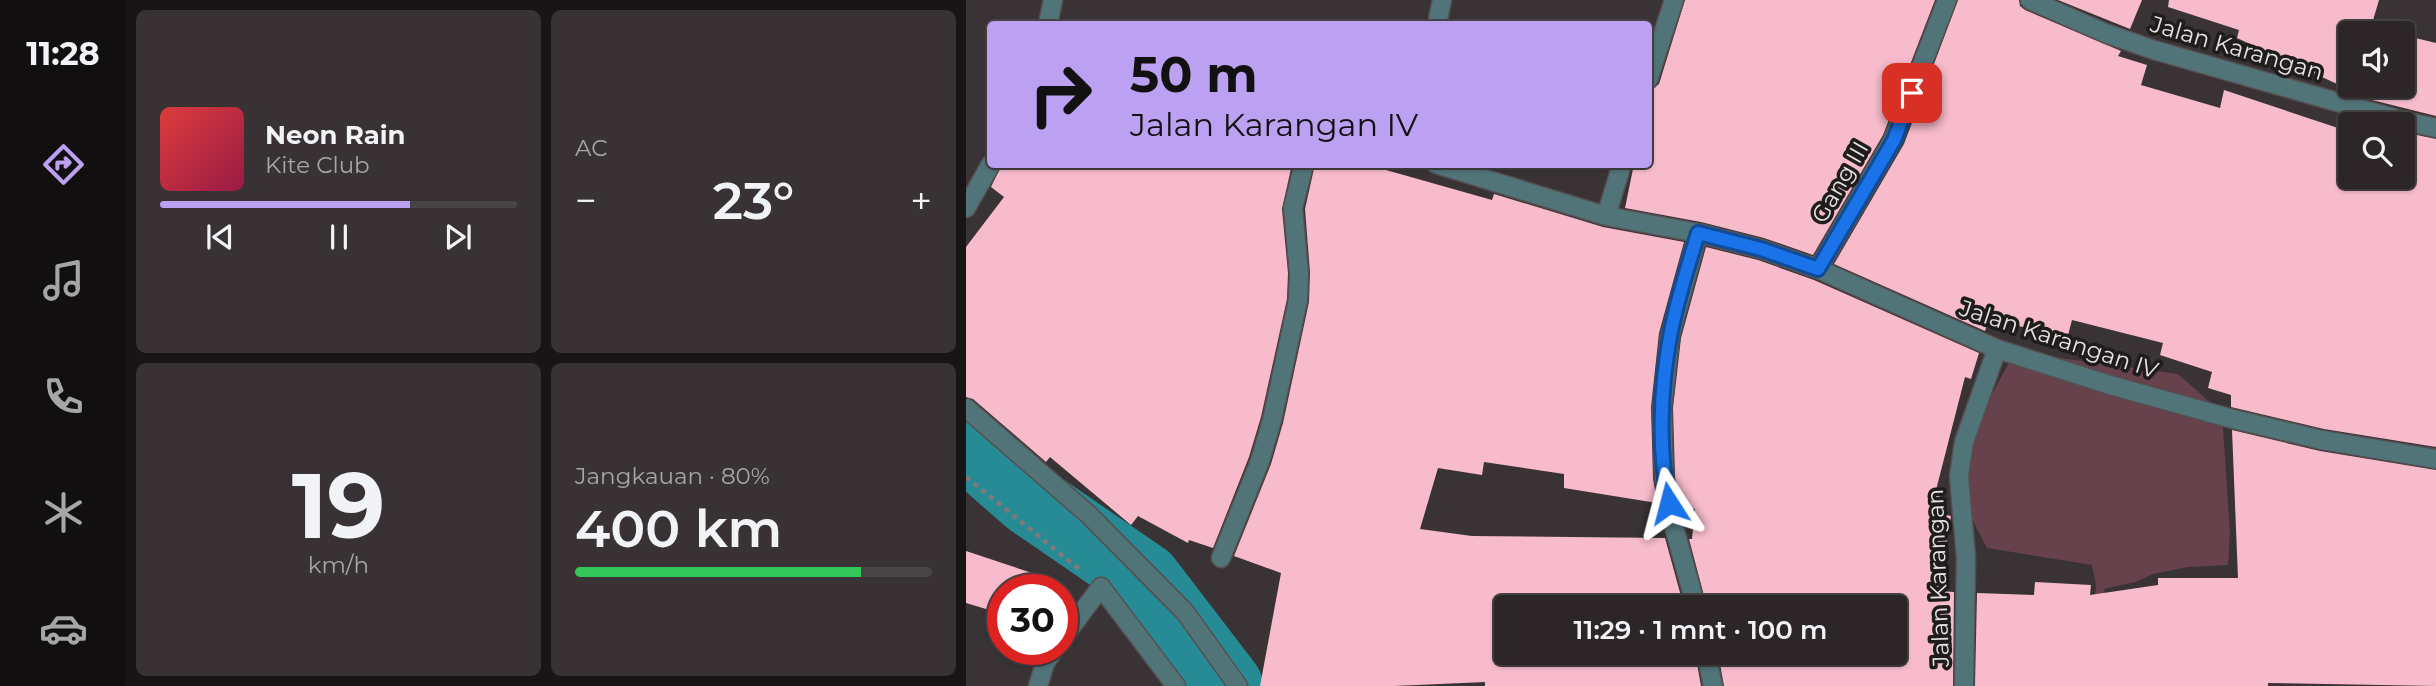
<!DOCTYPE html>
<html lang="id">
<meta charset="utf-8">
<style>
:root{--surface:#2c2628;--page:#383234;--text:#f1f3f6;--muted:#a6a5a8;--line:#484345;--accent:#bca0f2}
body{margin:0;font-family:Montserrat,sans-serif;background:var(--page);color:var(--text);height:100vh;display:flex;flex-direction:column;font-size:26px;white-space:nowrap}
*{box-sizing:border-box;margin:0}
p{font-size:23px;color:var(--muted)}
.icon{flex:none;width:38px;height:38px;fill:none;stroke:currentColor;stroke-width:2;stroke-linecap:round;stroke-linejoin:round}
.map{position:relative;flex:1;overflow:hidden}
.sheet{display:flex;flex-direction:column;gap:10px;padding:10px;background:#181516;width:840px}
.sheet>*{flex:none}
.hud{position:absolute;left:21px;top:21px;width:665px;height:147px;border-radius:7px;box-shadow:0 2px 5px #0004,0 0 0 2px var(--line);background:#bca0f2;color:#111;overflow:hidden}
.controls{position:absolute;left:1372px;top:21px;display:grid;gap:14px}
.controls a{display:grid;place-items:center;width:77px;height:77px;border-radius:7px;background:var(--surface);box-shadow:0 2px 5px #0004,0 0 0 2px var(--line);font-size:35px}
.speed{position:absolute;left:21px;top:574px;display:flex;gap:14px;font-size:35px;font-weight:700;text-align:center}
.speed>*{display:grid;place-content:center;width:91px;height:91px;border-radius:50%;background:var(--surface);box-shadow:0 2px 5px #0004,0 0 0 2px var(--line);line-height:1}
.speed .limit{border:10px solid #d22;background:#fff;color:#111}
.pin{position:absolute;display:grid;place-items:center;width:60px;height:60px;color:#fff;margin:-30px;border-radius:14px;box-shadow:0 4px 10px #0006}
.me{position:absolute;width:77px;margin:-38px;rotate:351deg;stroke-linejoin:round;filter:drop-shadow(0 0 5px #0008)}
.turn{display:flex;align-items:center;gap:24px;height:147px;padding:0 28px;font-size:32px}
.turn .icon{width:91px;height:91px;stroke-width:2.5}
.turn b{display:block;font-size:49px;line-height:60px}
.big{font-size:52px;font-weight:600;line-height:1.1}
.sheet .card{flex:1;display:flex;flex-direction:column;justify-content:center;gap:10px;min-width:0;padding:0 24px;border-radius:10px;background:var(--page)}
.sheet .dial{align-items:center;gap:0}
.dial b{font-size:91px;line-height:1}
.song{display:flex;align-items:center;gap:21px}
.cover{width:84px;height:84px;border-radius:10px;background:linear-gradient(135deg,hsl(0 70% 55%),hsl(340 70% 35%))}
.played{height:7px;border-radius:4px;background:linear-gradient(90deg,var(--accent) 70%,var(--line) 70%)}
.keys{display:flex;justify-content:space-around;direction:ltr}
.heat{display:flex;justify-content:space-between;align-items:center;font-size:38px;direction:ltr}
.charge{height:10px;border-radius:5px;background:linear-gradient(90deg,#34c759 80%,var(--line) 0)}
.sheet .tiles{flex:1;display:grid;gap:10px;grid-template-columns:repeat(2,1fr)}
.trip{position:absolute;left:528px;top:595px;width:413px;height:70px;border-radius:7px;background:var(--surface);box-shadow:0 2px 5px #0004,0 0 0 2px var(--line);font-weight:600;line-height:70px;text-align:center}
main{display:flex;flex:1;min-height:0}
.tab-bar{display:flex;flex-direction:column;width:126px;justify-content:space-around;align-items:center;background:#120f10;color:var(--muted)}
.tab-bar .icon{width:49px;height:49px}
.tab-bar .selected{color:var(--accent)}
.tab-bar b{font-size:32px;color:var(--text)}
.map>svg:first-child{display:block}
</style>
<main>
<nav class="tab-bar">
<b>11:28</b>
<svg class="icon selected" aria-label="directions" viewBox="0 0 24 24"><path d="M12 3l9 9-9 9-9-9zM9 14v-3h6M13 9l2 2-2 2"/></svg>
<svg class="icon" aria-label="music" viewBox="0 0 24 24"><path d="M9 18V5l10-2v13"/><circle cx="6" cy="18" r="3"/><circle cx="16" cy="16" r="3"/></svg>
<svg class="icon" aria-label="phone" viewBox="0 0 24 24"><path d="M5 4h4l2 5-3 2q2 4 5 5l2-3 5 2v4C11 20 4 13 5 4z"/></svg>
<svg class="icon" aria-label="climate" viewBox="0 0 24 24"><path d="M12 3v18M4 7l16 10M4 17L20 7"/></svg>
<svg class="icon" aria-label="car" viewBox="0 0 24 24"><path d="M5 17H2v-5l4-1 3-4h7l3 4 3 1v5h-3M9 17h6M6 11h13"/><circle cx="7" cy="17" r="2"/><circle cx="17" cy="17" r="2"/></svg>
</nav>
<section class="sheet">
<div class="tiles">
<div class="card">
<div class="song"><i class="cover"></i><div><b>Neon Rain</b><p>Kite Club</p></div></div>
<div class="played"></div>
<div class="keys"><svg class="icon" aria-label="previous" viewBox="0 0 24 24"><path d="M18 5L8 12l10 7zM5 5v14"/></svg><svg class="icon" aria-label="pause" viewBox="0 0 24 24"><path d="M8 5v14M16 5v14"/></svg><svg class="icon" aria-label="next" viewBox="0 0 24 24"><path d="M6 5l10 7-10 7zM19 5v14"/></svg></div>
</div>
<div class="card"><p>AC</p>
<div class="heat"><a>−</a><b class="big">23°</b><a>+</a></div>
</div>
<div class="card dial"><b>19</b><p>km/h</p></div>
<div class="card"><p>Jangkauan · 80%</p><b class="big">400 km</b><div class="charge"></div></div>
</div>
</section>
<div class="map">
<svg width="1470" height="686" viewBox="0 0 1470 686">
<rect width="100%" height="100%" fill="#3a3335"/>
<!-- green -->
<path fill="#67424d" d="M1049,352L1212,374L1256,413L1264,533L1262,565L1222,567L1187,574L1169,582L1138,589L1142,631L1128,617L1130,585L1126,565L1021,548L1002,511L998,456L1020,405Z"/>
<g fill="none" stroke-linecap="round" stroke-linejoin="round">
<!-- river -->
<path stroke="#278b96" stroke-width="72" d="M0,444L64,500L179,579L261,686"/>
</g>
<!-- building -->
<path fill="#f7bbcc" d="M719,0H969L917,135L847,255L798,238L735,222L659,208L668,164H682L684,91L693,84Z
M992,0H1053L1054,6L1059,10L1155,51L1152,56L1181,65L1175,85L1254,108L1258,90L1384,132V177H1437V132L1470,139V447L1358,429L1265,407V395L1242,388L1246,372L1194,355L1197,343L1106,320L1101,339L1023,318L1019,331L868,264L938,144Z
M1092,0H1176L1164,29Z
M1203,0H1413L1405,27L1430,33H1384V86H1437V35L1470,43V116L1406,100L1271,38L1273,30L1202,7Z
M36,164H326L316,209L322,273L321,299L295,417L283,457L247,548L223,540L222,543L172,516L165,525L84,457L80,462L7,399L0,397V247L38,197L25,187Z
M349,164H422L420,170L526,200L528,194L637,227L718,242L693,333L685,407L687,478L691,503L598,488V474L518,462L516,475L472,468L454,529L506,536L699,538L718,607H541V653H729L735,686H519V682L428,686H294L315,573L268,556L305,464L317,423L343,302L344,272L339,209Z
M740,247L792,260L848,280L1013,353L1005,379L999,377L969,494L974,495L970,513L985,516L972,591L988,592L987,686H758L752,653H929V607H741L723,539H726L729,509L715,507L709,477L707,408L715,338Z
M1266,430L1354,451L1470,470V686L1302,683V686H1009L1011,593L1068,595L1069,582L1125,585L1124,595L1192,585V578H1272Z
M0,551L66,573L62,590H37V614L0,603Z"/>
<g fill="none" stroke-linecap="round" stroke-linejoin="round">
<!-- minor casing -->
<g stroke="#564f51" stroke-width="21">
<path id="minor" d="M1064,0L1139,33L1188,50L1438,121L1470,128
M82,24L87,0
M471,24L476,0
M682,80L708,0
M470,164L640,216L732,233L795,249L852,269L1031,349L1144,385L1263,418L1356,440L1470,459
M0,208L25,164
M640,216L656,164
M852,269L927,140L981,0
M0,408L123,515L219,612L272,686
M255,558L294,461L306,420L332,300L333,273L327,208L338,164
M730,607L708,527L698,478L696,408L704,336L732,233
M96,639L135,587L210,686
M740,653L747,686
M72,686L79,663L89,649
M998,686L1000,558L993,476L998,442L1031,349"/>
</g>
<!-- path -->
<path stroke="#7f797a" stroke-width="4.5" stroke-dasharray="5 5" stroke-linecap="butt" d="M0,477L113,569"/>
<!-- minor -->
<use href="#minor" stroke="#517479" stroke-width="18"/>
</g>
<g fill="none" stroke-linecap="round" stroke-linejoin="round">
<!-- route casing -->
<g stroke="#114b97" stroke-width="18">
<path id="route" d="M703,503C692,450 694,390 704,337C710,302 722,267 732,233L795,249L852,269L928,140L946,93"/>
</g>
<!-- route -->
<use href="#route" stroke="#1a73e8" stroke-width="12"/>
</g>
<g text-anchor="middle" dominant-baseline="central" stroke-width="7" stroke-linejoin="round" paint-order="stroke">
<!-- street labels -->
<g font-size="23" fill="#e6e1e2" stroke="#1f1c1c">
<text transform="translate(1271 48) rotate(16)">Jalan Karangan</text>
<text transform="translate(874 182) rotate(-60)">Gang III</text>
<text transform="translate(1093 339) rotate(18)">Jalan Karangan IV</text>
<text transform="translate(972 578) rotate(-92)">Jalan Karangan</text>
</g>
</g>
</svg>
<div class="controls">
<a><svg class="icon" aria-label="sound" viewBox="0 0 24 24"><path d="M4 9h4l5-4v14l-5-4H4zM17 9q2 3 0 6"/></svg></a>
<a><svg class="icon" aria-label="search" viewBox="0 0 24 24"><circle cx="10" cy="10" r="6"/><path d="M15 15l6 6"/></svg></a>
</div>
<div class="speed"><div class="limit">30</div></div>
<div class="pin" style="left:946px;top:93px;background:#d93025"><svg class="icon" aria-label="arrive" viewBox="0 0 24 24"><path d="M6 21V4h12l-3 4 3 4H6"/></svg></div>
<svg class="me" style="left:703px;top:503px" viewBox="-20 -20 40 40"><path d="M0-17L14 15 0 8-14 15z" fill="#1a73e8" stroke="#fff" stroke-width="4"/></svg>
<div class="trip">11:29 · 1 mnt · 100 m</div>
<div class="hud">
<div class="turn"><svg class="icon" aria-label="right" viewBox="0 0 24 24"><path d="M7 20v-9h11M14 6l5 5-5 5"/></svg><div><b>50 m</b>Jalan Karangan IV</div></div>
</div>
</div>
</main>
